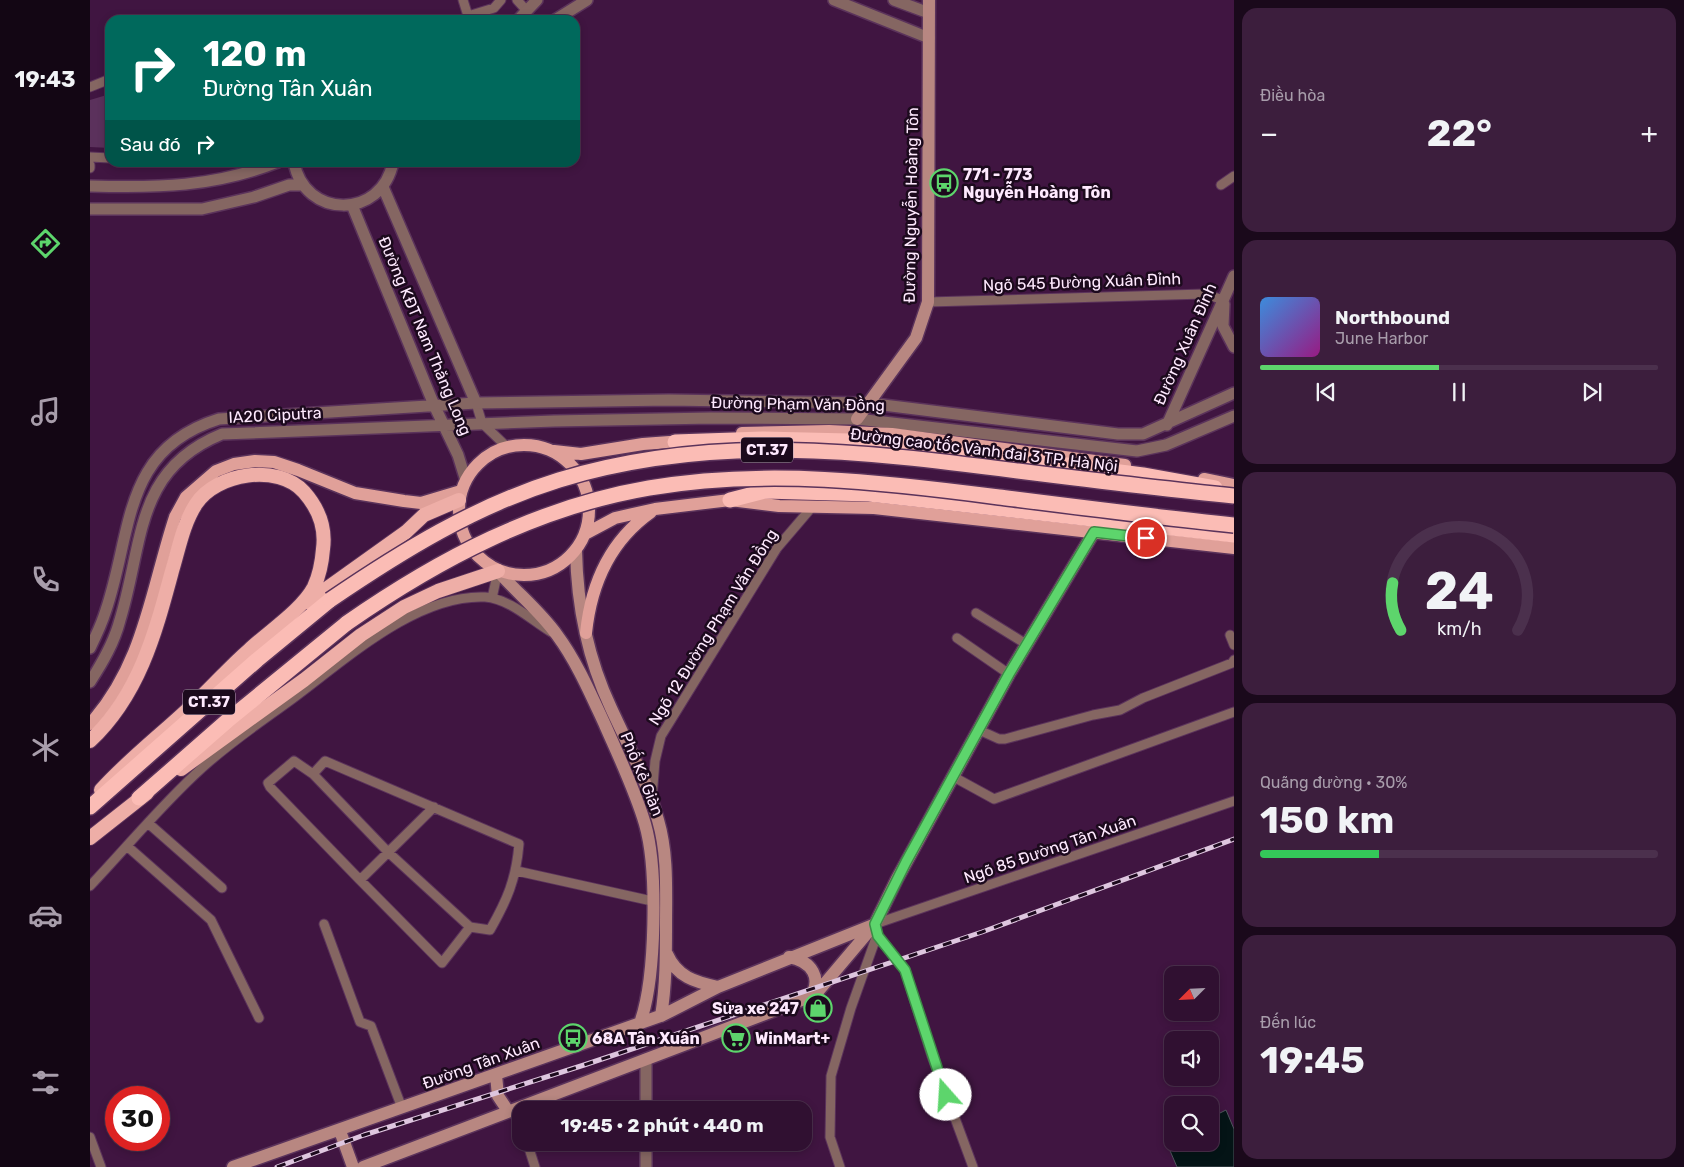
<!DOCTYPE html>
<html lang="vi">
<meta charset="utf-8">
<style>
:root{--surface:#301031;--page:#3c1e3d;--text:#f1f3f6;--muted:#a89dab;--line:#4b304d;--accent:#5dd56c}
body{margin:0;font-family:Rubik,sans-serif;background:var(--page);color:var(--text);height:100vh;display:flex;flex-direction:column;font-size:19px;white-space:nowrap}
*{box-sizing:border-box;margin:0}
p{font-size:16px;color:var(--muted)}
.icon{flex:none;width:28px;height:28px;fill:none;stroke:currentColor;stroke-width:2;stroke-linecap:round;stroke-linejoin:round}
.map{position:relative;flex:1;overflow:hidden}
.sheet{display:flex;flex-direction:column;gap:8px;padding:8px;background:#1a091b;width:450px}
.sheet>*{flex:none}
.guide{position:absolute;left:15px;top:15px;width:475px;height:152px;border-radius:15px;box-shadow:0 2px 8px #0003,0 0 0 1px var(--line);background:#00695c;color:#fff;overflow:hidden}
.needle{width:32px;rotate:246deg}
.controls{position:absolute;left:1074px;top:966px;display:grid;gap:10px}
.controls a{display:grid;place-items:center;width:55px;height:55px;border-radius:10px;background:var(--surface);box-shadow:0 2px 8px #0003,0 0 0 1px var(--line);font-size:25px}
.speed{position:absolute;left:15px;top:1086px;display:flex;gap:10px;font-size:25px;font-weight:700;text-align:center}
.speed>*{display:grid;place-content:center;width:65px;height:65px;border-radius:50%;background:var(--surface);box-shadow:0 2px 8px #0003,0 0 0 1px var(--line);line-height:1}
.speed .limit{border:8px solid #d22;background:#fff;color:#111}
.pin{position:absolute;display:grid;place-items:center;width:42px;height:42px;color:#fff;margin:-21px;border:2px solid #fff;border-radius:50%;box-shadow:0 1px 5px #0007}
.me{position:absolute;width:55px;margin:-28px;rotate:341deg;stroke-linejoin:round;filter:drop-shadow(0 0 4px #0008)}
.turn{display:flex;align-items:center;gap:18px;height:105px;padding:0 15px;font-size:22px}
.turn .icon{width:65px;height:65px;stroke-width:2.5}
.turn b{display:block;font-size:35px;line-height:42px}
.then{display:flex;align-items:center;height:48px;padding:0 15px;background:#0003;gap:10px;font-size:19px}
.big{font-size:38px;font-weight:700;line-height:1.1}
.sheet .widget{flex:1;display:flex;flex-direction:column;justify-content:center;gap:8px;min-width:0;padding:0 18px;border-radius:15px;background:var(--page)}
.sheet .dial{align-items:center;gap:0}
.dial svg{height:130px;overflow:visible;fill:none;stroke:var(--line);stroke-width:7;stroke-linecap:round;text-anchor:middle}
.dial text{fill:var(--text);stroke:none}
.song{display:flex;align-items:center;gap:15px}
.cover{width:60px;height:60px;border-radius:8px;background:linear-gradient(135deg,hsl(210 70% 55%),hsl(310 70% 35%))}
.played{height:5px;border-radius:2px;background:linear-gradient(90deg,var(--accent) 45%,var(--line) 45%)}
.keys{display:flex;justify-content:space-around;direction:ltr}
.heat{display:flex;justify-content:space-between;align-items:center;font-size:28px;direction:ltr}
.charge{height:8px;border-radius:4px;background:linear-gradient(90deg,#34c759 30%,var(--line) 0)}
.trip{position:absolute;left:422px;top:1101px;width:300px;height:50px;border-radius:15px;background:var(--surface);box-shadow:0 2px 8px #0003,0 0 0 1px var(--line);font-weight:700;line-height:50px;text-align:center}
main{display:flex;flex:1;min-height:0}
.tab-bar{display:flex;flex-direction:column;width:90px;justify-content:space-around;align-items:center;background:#130614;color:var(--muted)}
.tab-bar .icon{width:35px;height:35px}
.tab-bar .on{color:var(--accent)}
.tab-bar b{font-size:22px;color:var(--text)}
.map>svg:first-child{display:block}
</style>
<main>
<nav class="tab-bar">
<b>19:43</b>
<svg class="icon on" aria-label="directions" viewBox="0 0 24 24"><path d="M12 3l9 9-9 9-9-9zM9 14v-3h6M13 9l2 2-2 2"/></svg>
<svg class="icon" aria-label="music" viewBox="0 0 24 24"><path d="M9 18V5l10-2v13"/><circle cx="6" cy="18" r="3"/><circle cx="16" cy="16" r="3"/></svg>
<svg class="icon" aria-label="phone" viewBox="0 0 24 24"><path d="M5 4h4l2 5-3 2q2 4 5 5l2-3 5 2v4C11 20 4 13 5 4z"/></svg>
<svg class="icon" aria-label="climate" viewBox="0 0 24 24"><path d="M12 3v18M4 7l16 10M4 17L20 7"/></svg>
<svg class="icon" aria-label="car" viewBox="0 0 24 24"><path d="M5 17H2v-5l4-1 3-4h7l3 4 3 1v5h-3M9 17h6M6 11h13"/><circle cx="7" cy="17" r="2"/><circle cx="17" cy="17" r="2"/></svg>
<svg class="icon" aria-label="filters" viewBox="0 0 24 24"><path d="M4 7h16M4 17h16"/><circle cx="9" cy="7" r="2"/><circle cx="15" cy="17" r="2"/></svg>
</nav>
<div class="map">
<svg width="1144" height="1167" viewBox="0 0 1144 1167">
<rect width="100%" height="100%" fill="#401541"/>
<!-- green -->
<path fill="#5b315c" d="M20,94V148L0,147V100Z"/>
<!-- water -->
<path fill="#041416" stroke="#4f545c" d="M1136,1110L1144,1129V1167H1087L1075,1139L1082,1135V1142H1120V1118Z"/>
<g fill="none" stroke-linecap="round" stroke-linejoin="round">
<!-- minor casing -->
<g stroke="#5b335b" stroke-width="11">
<path id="minor" d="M373,0L378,16L404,8L411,0
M427,0L437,11
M0,87L20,79
M0,157L20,158
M0,165V168
M1131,185L1144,176
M838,302L1114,294L1134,300
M386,403L392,423L416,446
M402,598L408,571
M886,613L936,644
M1140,635L1144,645
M867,638L919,674
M889,730L909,739H915L1003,715L1030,710L1053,698L1142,663L1144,660
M223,774L235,761L429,844C426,880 417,900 400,930L380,927L298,852L223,774L204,761L178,783L180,787L270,880
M862,776L904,799L1144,712
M562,798L565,761L571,736L687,548L722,507
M344,807L270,880L352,963L380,927
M58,823L132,888
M37,846L121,920L169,1018
M427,871L562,901
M0,886C37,847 72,804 112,768C139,743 172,721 202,699C255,660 326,594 395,597C420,599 441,620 461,632
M234,924L270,1022L281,1026L312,1108
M424,1109L431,1126
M0,1137L11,1167
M437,1142L445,1167
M750,1167L740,1137L741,1076L761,1008L787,935
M883,1167L842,1056L815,970L787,935L785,924L1144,801"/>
</g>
<!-- tertiary casing -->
<g stroke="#5b335b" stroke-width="14">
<path id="tertiary" d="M744,0L839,38
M804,0L839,13
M428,20L447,0
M465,20L497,0
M204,162C214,219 292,220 303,162
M0,186C68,188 124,187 188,162
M293,187L386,403
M262,205L344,405L368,455L376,481
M0,209H112L164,197L199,185H212
M1134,304L1133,326L1144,347
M1077,425L1144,276
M0,648C6,636 12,623 16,610C43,530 32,449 129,419L386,403L579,400L777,403L1028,434H1053L1144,393
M0,682C13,662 24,643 30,620C54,542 44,470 132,434L464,421L621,418L767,419L1047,451L1076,445L1144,416
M556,1110V1059
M556,1167V1142"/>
</g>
<!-- secondary casing -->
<g stroke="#5b335b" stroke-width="15">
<path id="secondary" d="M767,419L826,338L838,302L839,0
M486,550C487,604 498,659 521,708C538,745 557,781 568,820C578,854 576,890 576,925C576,955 576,986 571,1016
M408,571C427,593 450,611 467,635C487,662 501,695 515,725C529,757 545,790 555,824C568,869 566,979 550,1023
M577,954C587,977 605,982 628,987
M699,957C721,961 734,978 719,999
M406,1075L408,1096L418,1111
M250,1131L263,1167
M143,1167L573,1015L628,987L783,925
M273,1167L725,995L785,924L807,879L919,674L1004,532"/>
</g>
<!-- primary casing -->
<g stroke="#5b335b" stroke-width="15">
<path id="primary" d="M652,433L739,431L802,434L1035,465
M369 510a65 65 0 1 1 130 0a65 65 0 1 1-130 0Z
M464,451L491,454L553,444L593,441
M1114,479L1144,485
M495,534L525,518L565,509L640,500L689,506L784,508L1144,548
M496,633C501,584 520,541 561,512
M0,724C54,665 61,590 85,517L96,497L126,471L144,464L165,461L184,462L208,470L265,493L314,501L331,503L371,491"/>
</g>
<!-- trunk casing -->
<g stroke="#5b335b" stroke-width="16">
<path id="trunk" d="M218,602L316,532L334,515L369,500
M0,741C49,695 65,634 82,571C89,548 93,524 106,504C126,473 188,463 214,492C229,509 236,527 233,549C232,562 229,576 224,587C212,610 178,632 159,650C137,669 119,691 97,710C68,737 37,761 11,790
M91,769L214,680L271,635L314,607L348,591L408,571
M0,838L57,793"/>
</g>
<!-- motorway casing -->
<g stroke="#5b335b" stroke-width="18">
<path id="motorway" d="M585,442L673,439L802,442L1053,475L1125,488
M640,500L675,491L779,494L1144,535
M49,798L137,721L257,623
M0,807L167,660L240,600"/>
</g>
<!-- minor -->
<use href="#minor" stroke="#856662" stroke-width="9"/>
<!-- tertiary -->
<use href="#tertiary" stroke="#856662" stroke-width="11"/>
<!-- secondary -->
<use href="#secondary" stroke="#b88781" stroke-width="12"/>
<!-- primary -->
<use href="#primary" stroke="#e0a099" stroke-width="12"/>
<!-- trunk -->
<use href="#trunk" stroke="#eeaea7" stroke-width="14"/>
<!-- motorway -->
<use href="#motorway" stroke="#fbbcb5" stroke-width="15"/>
<!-- rail casing -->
<g stroke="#dec6df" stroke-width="5">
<path id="rail" d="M187,1167L274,1135L494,1065L892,932L1144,839"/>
</g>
<!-- rail -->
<use href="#rail" stroke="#1c0a1d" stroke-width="3" stroke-dasharray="9" stroke-linecap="butt"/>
<!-- motorway-bridge casing -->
<g stroke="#5b335b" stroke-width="18" stroke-linecap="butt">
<path id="motorway-bridge" d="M240,600C312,551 385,506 469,480C623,433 772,451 928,471C1000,480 1072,489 1144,496
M257,623C349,559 448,507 559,488C675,468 794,482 909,497C988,507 1066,517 1144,525"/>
</g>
<!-- motorway-bridge -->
<use href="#motorway-bridge" stroke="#fbbcb5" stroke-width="15"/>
</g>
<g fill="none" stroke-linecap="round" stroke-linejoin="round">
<!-- route casing -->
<g stroke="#3c8a46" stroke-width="12">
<path id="route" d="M856,1095L815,970L788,936L785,924L816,862L919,674L1004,532L1056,538"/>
</g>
<!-- route -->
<use href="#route" stroke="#5dd56c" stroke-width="9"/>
</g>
<!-- icons -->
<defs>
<g id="bus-ring" transform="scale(1.4375)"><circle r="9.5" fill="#1c0a1d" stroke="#5dd56c" stroke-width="1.5"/><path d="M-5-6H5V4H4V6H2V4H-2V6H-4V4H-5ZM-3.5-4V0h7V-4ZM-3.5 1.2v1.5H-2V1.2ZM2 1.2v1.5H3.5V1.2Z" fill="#5dd56c"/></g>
<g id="shop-ring" transform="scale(1.4375)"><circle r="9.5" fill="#1c0a1d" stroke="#5dd56c" stroke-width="1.5"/><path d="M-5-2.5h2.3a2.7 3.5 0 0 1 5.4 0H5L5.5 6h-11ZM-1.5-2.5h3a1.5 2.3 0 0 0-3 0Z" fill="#5dd56c"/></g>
<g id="supermarket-ring" transform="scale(1.4375)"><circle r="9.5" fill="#1c0a1d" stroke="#5dd56c" stroke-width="1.5"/><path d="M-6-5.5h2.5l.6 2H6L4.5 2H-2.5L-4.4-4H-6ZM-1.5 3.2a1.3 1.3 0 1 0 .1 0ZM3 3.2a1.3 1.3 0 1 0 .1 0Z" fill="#5dd56c"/></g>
</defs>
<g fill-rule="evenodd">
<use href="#bus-ring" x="854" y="183"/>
<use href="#shop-ring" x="728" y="1008"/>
<use href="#bus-ring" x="483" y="1038"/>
<use href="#supermarket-ring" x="646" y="1038"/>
</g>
<g text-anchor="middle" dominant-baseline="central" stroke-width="5" stroke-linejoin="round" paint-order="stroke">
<!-- shield labels -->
<g fill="#1c0a1d" stroke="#baa6ba" stroke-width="1">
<rect x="651" y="437.5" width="52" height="25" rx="4"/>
<rect x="93" y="689.5" width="52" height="25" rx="4"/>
</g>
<g font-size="15" font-weight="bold" fill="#fee9fe">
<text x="677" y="450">CT.37</text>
<text x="119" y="702">CT.37</text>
</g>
<!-- poi labels -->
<g font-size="16" font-weight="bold" fill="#fee9fe" stroke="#1c0a1d" text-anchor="start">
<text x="873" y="174">771 - 773<tspan x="873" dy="18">Nguyễn Hoàng Tôn</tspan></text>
<text x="709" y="1008" text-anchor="end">Sửa xe 247</text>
<text x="502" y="1038">68A Tân Xuân</text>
<text x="665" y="1038">WinMart+</text>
</g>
<!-- street labels -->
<g font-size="16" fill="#fee9fe" stroke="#1c0a1d">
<text transform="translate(821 205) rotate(-89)">Đường Nguyễn Hoàng Tôn</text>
<text transform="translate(992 282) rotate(-2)">Ngõ 545 Đường Xuân Đỉnh</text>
<text transform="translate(335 336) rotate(67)">Đường KĐT Nam Thăng Long</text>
<text transform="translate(1095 344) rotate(-66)">Đường Xuân Đỉnh</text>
<text transform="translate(708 404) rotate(1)">Đường Phạm Văn Đồng</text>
<text transform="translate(185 415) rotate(-3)">IA20 Ciputra</text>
<text transform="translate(894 450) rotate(7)">Đường cao tốc Vành đai 3 TP. Hà Nội</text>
<text transform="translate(623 627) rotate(-58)">Ngõ 12 Đường Phạm Văn Đồng</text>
<text transform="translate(552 774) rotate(68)">Phố Kẻ Giàn</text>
<text transform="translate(960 849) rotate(-19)">Ngõ 85 Đường Tân Xuân</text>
<text transform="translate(391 1063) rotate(-20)">Đường Tân Xuân</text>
</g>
</g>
</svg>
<div class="controls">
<a><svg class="needle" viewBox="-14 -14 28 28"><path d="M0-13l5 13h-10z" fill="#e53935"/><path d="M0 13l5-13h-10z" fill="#a89dab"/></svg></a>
<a><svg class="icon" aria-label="sound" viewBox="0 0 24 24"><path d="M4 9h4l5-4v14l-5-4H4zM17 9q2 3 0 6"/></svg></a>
<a><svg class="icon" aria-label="search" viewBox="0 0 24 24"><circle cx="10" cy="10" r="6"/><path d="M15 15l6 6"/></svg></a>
</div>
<div class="speed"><div class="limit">30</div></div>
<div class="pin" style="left:1056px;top:538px;background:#d93025"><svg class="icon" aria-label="arrive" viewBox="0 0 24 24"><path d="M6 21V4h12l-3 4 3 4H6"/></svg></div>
<svg class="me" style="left:856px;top:1095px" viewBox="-20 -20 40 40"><circle r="19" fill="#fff"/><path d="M0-13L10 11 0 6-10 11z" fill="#5dd56c"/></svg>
<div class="trip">19:45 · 2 phút · 440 m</div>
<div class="guide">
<div class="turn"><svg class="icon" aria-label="right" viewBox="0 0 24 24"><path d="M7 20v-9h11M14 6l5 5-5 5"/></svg><div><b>120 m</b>Đường Tân Xuân</div></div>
<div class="then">Sau đó<svg class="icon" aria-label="right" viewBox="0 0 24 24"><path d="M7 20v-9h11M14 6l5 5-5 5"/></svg></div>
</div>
</div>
<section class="sheet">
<div class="widget"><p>Điều hòa</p>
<div class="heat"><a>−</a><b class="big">22°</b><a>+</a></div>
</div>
<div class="widget">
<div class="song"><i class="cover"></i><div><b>Northbound</b><p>June Harbor</p></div></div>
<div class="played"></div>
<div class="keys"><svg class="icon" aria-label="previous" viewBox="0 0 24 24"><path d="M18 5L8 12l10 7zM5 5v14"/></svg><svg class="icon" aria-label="pause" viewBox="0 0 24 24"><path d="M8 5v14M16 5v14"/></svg><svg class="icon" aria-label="next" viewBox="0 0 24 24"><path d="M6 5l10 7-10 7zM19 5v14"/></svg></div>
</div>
<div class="widget dial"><svg viewBox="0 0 100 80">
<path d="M14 69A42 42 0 1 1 86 69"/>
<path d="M14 69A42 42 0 0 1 9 40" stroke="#5dd56c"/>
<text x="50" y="56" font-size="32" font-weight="700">24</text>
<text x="50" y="72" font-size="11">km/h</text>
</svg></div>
<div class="widget"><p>Quãng đường · 30%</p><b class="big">150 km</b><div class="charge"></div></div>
<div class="widget"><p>Đến lúc</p><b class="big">19:45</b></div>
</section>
</main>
